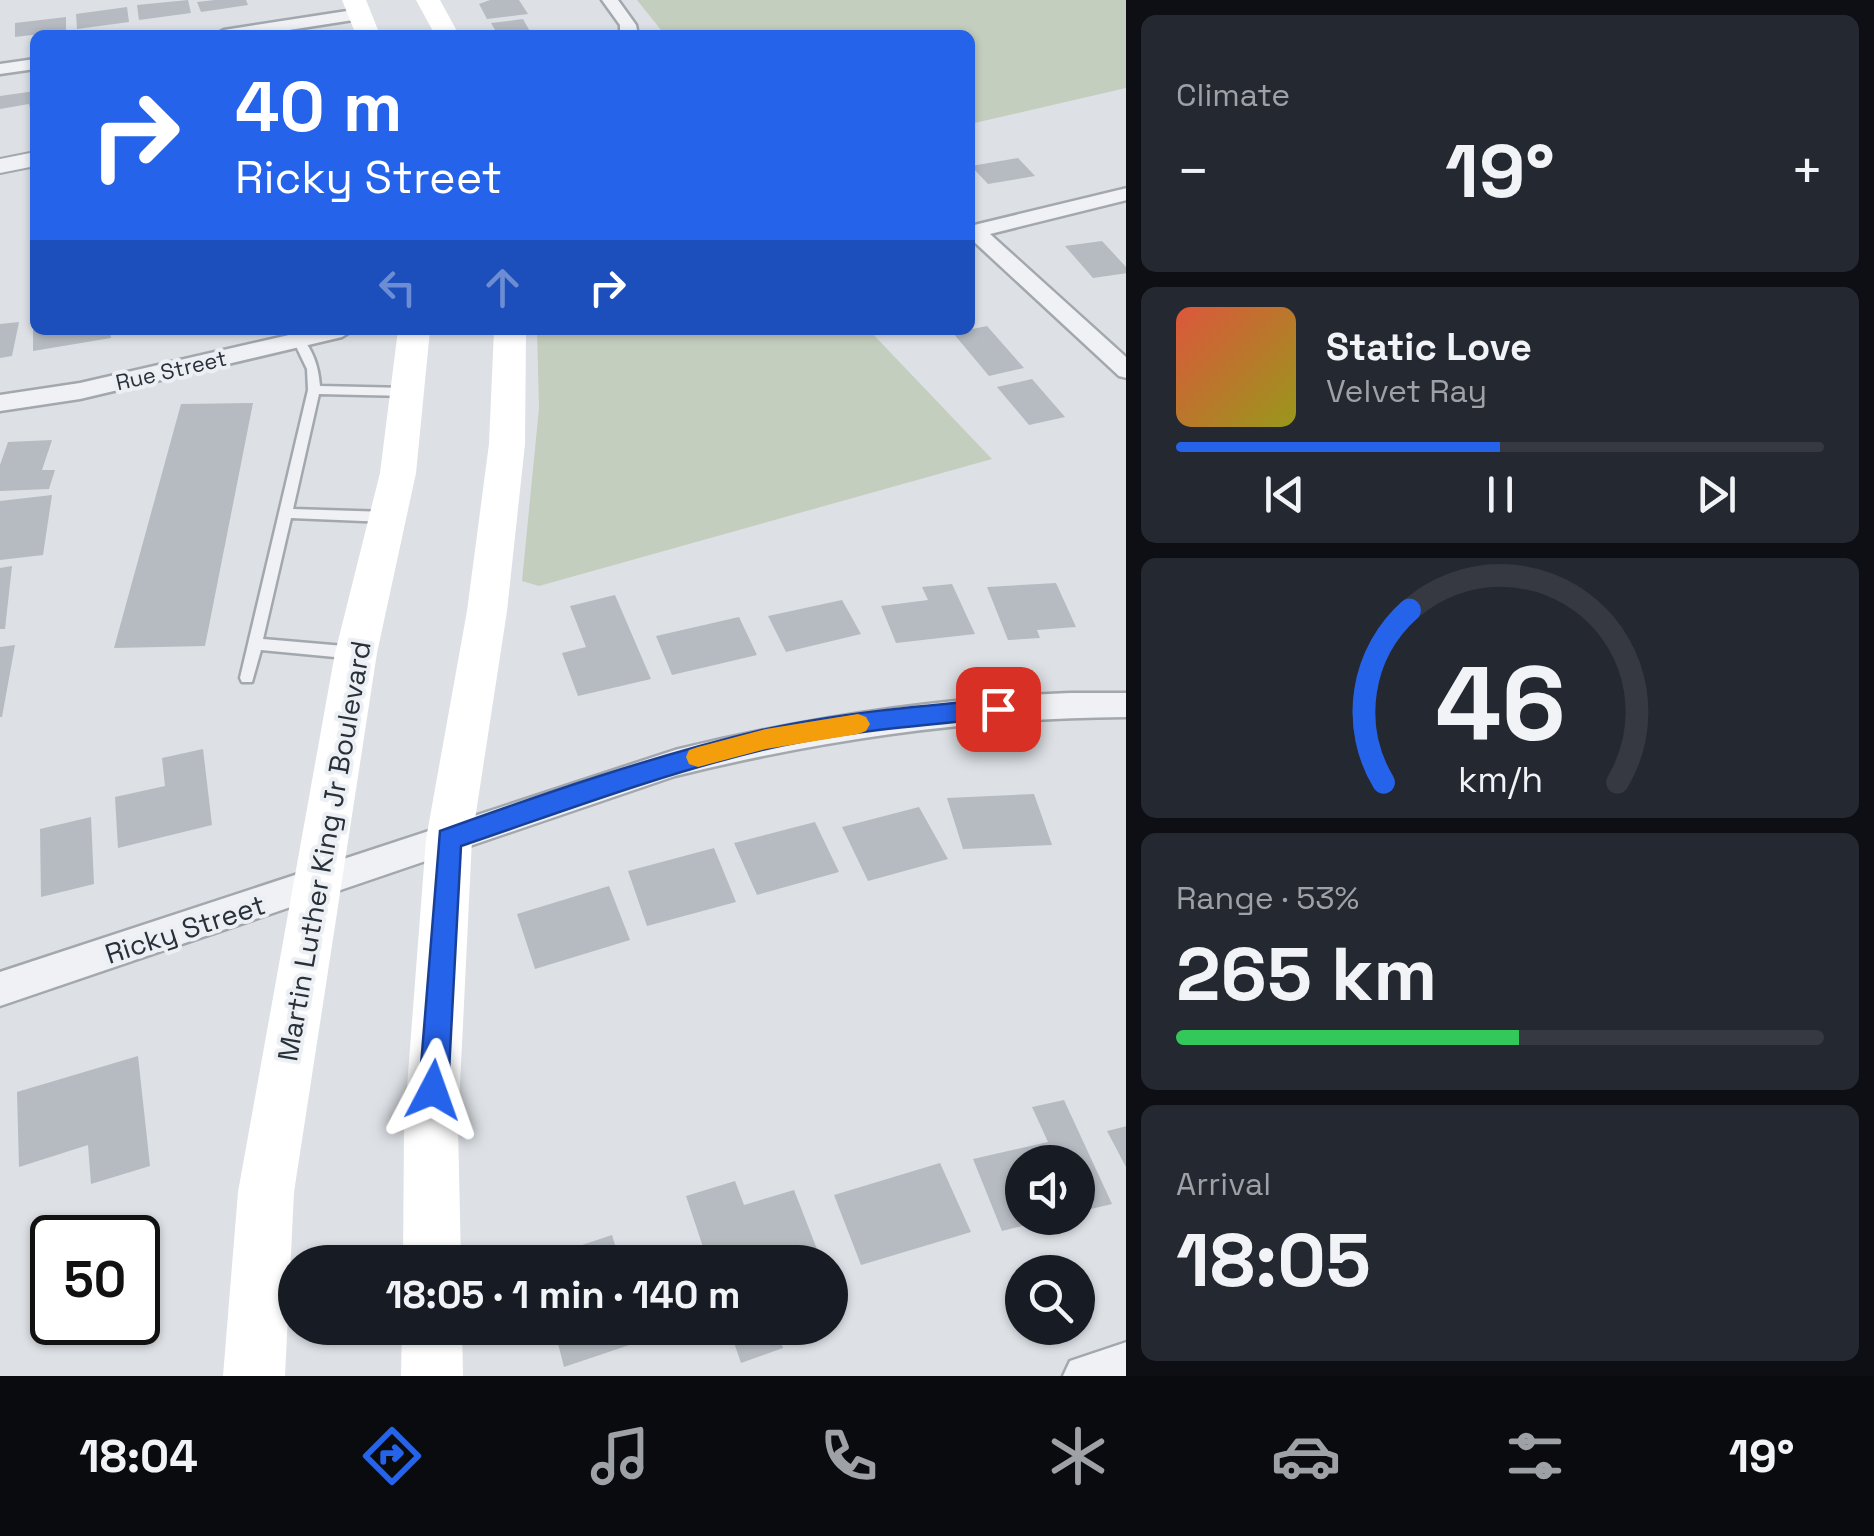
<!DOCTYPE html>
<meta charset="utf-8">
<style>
:root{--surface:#171b24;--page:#242831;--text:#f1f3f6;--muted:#9ea1a6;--line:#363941;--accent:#2563eb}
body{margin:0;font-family:"Space Grotesk",sans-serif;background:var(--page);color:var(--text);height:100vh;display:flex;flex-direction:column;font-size:38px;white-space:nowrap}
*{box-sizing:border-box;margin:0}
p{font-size:32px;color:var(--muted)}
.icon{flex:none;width:55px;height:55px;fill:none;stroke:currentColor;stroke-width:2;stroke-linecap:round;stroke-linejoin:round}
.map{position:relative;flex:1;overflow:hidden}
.side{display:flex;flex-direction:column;gap:15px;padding:15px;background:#0d0f14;width:748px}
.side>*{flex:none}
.hud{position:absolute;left:30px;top:30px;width:945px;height:305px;border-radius:15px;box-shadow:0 2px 8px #0004;background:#2563eb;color:#fff;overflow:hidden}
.buttons{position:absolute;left:1005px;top:1145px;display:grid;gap:20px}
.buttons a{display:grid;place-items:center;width:90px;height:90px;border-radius:50%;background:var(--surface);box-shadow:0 2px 8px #0004;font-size:50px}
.speed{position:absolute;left:30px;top:1215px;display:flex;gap:20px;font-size:50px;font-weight:700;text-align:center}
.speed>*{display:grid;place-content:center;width:130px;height:130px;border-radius:50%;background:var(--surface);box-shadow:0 2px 8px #0004;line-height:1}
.speed .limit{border:5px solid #111;border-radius:15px;background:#fff;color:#111}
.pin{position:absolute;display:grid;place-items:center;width:85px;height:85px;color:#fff;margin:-42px;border-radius:20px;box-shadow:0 5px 15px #0006}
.me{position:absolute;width:110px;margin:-55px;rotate:4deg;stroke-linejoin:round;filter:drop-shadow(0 0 8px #0008)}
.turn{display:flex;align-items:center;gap:35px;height:210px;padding:0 40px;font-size:45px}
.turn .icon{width:130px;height:130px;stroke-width:2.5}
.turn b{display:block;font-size:70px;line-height:85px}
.lanes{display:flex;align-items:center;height:95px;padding:0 40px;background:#0003;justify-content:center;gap:50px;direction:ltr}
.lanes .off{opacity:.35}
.big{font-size:75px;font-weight:600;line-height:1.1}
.side .card{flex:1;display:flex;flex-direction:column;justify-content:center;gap:15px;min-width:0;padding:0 35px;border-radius:15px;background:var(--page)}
.side .dial{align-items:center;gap:0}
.dial svg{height:260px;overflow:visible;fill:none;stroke:var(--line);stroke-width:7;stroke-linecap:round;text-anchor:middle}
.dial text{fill:var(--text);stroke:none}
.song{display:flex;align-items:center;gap:30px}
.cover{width:120px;height:120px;border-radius:15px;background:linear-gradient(135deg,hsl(10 70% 55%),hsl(60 70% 35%))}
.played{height:10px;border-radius:5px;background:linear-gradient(90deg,var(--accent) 50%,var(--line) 50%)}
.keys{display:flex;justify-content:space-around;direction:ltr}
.heat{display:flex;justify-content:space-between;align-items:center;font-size:55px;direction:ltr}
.charge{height:15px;border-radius:8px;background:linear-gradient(90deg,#34c759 53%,var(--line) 0)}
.trip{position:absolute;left:278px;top:1245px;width:570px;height:100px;border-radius:50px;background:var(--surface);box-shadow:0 2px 8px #0004;font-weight:600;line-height:100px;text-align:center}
.menu{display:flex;height:160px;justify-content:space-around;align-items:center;background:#090b0e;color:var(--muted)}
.menu .icon{width:70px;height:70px}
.menu .on{color:var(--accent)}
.menu b{font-size:45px;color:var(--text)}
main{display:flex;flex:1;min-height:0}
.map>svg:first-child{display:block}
</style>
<main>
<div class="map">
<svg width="1127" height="1376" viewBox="0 0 1127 1376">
<rect width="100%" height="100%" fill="#dde1e5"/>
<!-- green -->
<path fill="#c4cebf" d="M637,0H1126V88L970,124V35H665Z
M537,330H869L992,459L539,586L522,581L539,408Z"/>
<!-- building -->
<path fill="#b5bbc1" d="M188,0L191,13L139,20L137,5Z
M215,0H246L248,5L201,12L197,2Z
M490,0H519L528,14L487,19L479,4Z
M127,7L129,22L77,29L76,14Z
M66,17V31L15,37V23Z
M523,19L532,35H498L491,23Z
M35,91V129L29,104L0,109V96Z
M1018,158L1035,176L988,184L971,166Z
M1102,241L1127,268V273L1093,278L1065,246Z
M19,322L12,356L0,358V324Z
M987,326L1024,368L989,376L953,333Z
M33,330H110L111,338L33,351Z
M1032,379L1065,417L1029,425L997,387Z
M253,403L205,646L114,648L181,404Z
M52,440L42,470H55L49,489L0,491V465L8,442Z
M52,495L43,555L0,560V501Z
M12,566L5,629H0V568Z
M1056,583L1076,627L1037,630L1040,638L1008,640L987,587Z
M952,584L975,634L896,643L881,606L928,600L922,587Z
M615,595L651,679L578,696L562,653L586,647L570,606Z
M842,600L861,634L786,652L768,616Z
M739,617L757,655L672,675L656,636Z
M15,645L2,717H0V647Z
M203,749L212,825L118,848L115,797L165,786L162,758Z
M1034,794L1052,845L963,849L947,798Z
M919,807L948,859L868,881L842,827Z
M91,817L94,884L41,897L40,829Z
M815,822L839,872L757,895L734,843Z
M714,848L736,902L647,926L628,871Z
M609,886L630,940L535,969L517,914Z
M138,1056L150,1166L91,1184L88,1145L19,1167L17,1092Z
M1064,1100L1112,1204L1078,1212V1162H1022V1218L1050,1219L1002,1231L973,1159L1048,1142L1032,1107Z
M1127,1126V1169L1107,1131Z
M940,1163L971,1232L861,1265L834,1195Z
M735,1181L744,1205L794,1190L822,1262H708L686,1196Z
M612,1235L620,1262H566L564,1251Z
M660,1251L663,1262H625Z
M554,1328H680L564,1367Z
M729,1328H776L783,1348L741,1363Z"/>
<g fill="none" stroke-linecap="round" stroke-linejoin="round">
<!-- service casing -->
<g stroke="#a3a8ae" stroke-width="5">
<path id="service" d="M299,336C313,347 319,369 320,386L407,388L413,392L407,396L319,394L293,509L387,512L394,517L387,522L291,518L263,639L356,647L361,649L363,653L361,657L356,659L261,650L252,682H242L240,678L308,390L307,369L293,340Z"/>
</g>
<!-- minor casing -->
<g stroke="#a3a8ae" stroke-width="5">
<path id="minor" d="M602,0H618L636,25L638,35H620V25Z
M360,9L366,10V18L257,35H215L224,30Z
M35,59V69L0,74V64Z
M1127,188V200L990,234L1127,358V378L1119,376L970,238V226Z
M311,330H353L342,337L80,399L0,411V395L80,383Z
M1070,693H1127V717C973,718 824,739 675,776L0,1006V972L675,750C806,718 935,698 1070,693Z
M1127,1342V1376H1063L1070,1361Z"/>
</g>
<!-- tertiary casing -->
<g stroke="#a3a8ae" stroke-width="4">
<path id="tertiary" d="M35,152V166L0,173V159Z"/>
</g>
<!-- service -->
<use href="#service" fill="#eff1f4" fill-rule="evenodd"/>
<!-- minor -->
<use href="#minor" fill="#eff1f4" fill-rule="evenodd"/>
<!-- tertiary -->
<use href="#tertiary" fill="#eff1f4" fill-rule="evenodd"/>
<!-- secondary -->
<path fill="#fff" fill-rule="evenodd" d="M342,0H366L380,35H356Z
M416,0H440L459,35H435Z
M398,330H430L416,473L377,653L294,1192L285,1376H223L238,1192L335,653L380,473Z
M494,330H526L525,444L507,611L472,839L458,1126L461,1262H403L404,1126L426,839L467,611L489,444Z
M402,1328H462L463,1376H401Z"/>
</g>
<!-- route -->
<path fill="#2563eb" stroke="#184099" stroke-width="2.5" d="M998,699L1006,702L1009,709L1006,715L998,718C919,725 839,732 762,750C659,775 561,812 461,846L448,1090L443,1100L433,1105L423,1100L419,1090L440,831C545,793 653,756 762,730C839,713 919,706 998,699Z"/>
<!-- slow -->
<path fill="#f59e0b" d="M858,714L866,717L870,724L866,731L858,734L766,749L698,767L689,764L686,757L689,750L698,747L766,729Z"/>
<g text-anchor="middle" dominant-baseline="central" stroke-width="8" stroke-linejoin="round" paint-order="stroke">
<!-- far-street labels -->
<g font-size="22" fill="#283039" stroke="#eceff3">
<text transform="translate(171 370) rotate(-13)">Rue Street</text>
</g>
<!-- street labels -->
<g font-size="28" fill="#283039" stroke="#eceff3">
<text transform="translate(324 851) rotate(-80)">Martin Luther King Jr Boulevard</text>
<text transform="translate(185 929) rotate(-18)">Ricky Street</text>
</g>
</g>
</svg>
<div class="buttons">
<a><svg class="icon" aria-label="sound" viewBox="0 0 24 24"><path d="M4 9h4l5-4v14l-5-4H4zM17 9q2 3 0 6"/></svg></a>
<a><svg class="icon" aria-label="search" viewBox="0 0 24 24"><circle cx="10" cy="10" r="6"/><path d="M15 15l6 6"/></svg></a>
</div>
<div class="speed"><div class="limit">50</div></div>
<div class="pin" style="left:998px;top:709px;background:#d93025"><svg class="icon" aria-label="arrive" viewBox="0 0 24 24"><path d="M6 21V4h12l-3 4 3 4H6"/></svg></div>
<svg class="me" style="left:433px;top:1090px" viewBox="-20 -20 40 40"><path d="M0-17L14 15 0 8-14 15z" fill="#2563eb" stroke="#fff" stroke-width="4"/></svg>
<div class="trip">18:05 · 1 min · 140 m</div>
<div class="hud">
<div class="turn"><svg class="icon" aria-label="right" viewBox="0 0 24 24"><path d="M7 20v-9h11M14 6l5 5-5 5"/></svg><div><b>40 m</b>Ricky Street</div></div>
<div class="lanes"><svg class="icon off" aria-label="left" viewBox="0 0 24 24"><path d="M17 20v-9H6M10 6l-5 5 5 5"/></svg><svg class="icon off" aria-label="ahead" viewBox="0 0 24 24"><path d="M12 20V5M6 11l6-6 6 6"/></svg><svg class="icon" aria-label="right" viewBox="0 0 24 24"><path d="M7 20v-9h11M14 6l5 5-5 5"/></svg></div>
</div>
</div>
<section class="side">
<div class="card"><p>Climate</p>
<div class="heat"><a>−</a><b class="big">19°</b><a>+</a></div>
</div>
<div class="card">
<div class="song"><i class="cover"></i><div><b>Static Love</b><p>Velvet Ray</p></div></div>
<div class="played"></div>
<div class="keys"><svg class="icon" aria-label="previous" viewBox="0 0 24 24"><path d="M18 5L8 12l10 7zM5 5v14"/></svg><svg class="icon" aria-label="pause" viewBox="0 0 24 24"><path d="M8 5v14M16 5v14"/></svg><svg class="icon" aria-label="next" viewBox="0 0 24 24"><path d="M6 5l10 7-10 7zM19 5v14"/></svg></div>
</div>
<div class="card dial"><svg viewBox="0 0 100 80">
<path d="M14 69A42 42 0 1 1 86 69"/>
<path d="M14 69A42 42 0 0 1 22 16" stroke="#2563eb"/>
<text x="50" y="56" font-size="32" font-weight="700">46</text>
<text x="50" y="72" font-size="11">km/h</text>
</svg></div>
<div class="card"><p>Range · 53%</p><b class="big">265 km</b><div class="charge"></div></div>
<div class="card"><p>Arrival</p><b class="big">18:05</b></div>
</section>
</main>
<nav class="menu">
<b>18:04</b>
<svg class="icon on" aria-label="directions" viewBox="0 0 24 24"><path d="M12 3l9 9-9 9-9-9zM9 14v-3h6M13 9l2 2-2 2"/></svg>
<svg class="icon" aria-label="music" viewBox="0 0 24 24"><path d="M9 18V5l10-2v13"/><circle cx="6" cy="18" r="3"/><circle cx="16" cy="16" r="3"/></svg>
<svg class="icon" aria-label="phone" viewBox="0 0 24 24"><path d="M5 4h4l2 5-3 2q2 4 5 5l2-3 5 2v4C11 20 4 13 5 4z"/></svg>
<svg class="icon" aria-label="climate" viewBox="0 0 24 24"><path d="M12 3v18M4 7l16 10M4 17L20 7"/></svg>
<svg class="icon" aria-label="car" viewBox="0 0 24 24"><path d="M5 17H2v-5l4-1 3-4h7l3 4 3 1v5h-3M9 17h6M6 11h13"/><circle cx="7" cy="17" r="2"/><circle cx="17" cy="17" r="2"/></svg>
<svg class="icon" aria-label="filters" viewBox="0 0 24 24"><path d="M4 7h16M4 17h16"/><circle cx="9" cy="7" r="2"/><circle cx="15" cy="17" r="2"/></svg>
<b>19°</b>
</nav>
